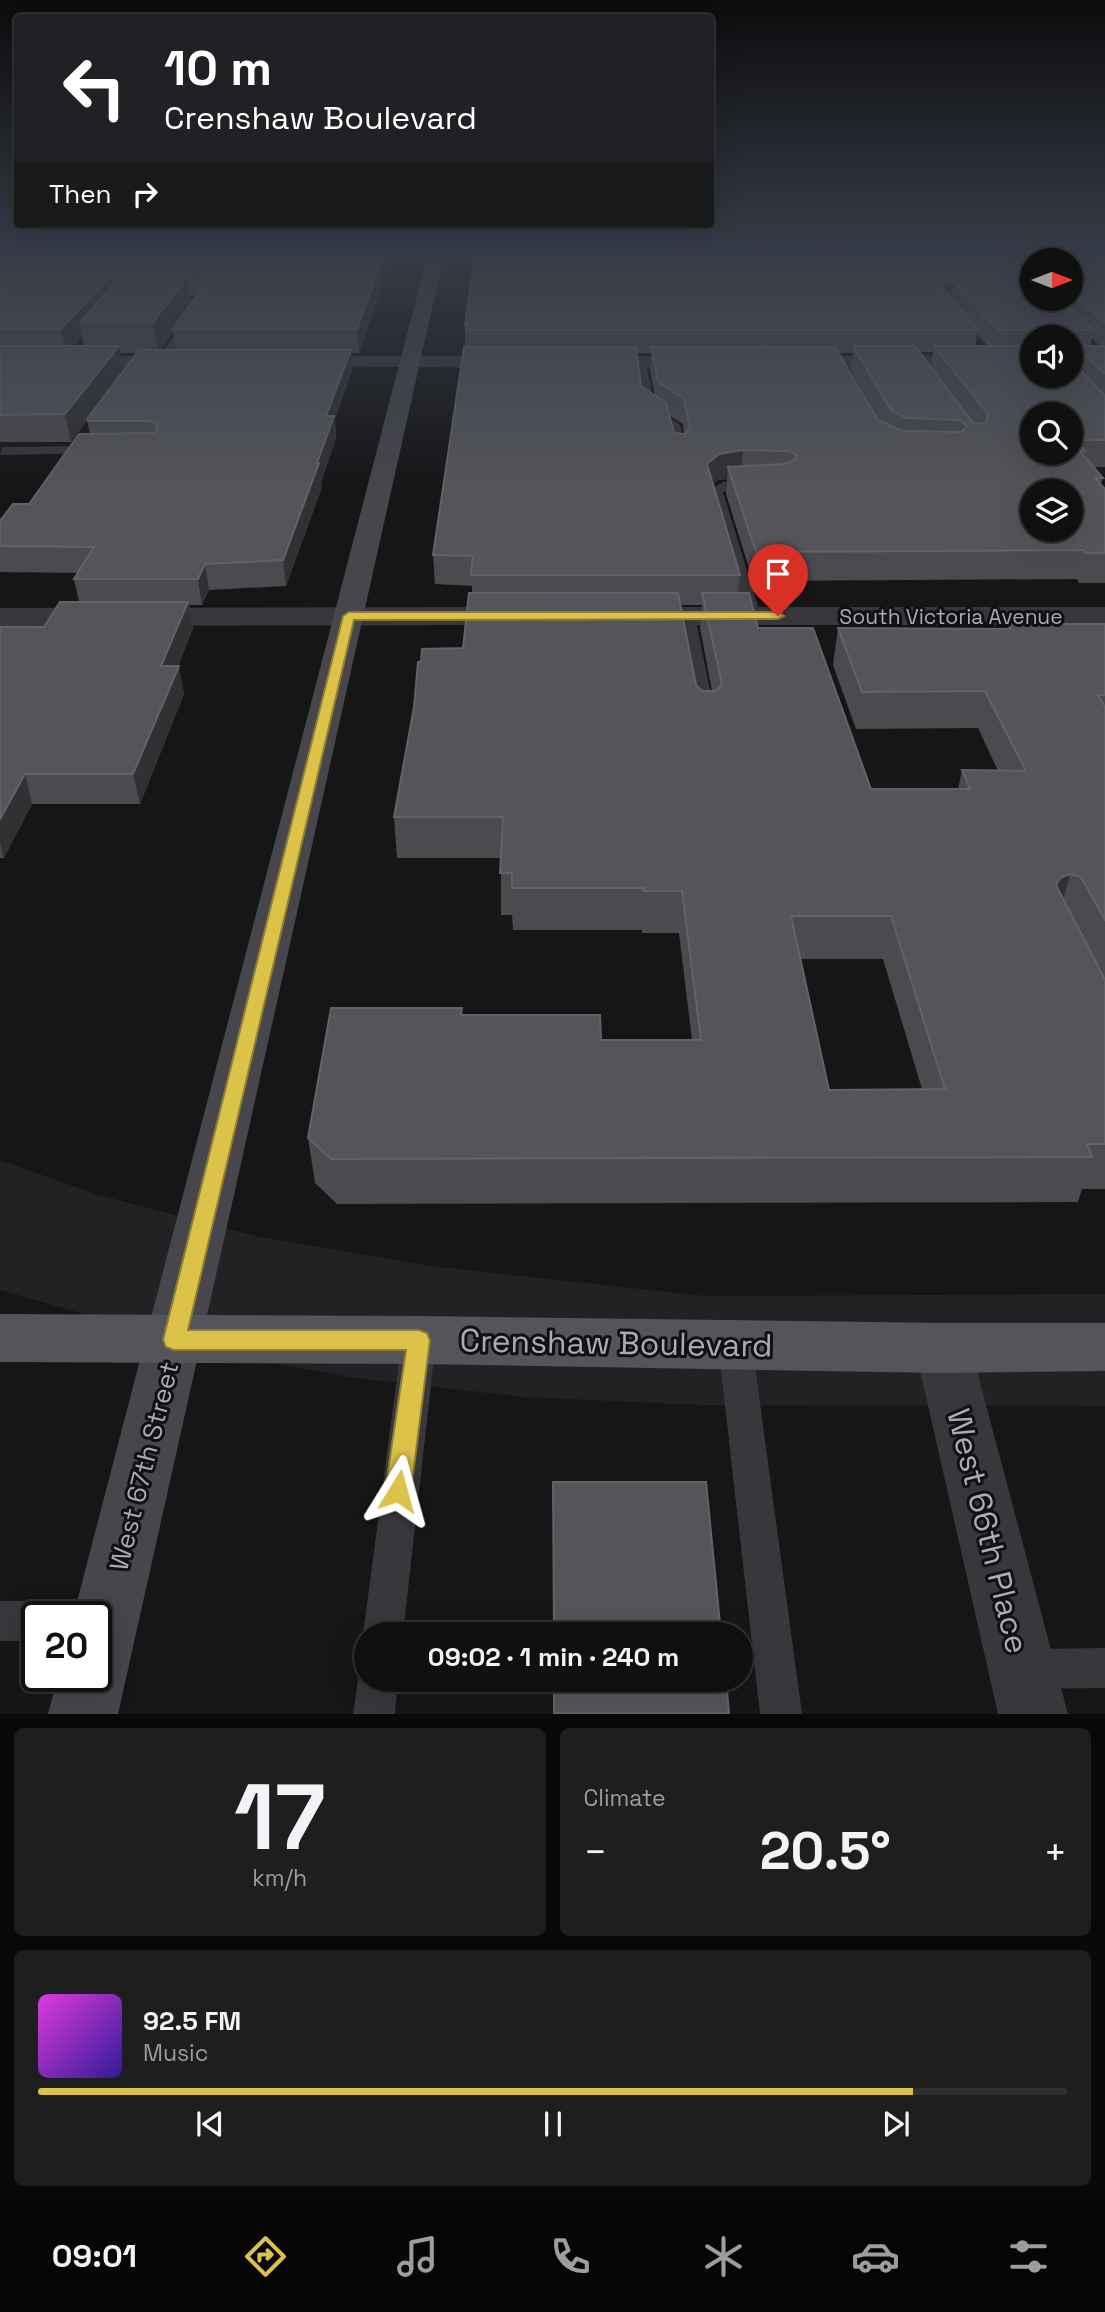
<!DOCTYPE html>
<meta charset="utf-8">
<style>
:root{--surface:#101011;--page:#1e1e1f;--text:#f1f3f6;--muted:#9c9d9f;--line:#303031;--accent:#dcc249}
body{margin:0;font-family:"Space Grotesk",sans-serif;background:var(--page);color:var(--text);height:100vh;display:flex;flex-direction:column;font-size:26px;white-space:nowrap}
*{box-sizing:border-box;margin:0}
p{font-size:23px;color:var(--muted)}
.icon{flex:none;width:38px;height:38px;fill:none;stroke:currentColor;stroke-width:2;stroke-linecap:round;stroke-linejoin:round}
.map{position:relative;height:1714px;overflow:hidden}
.drawer{display:flex;flex-direction:column;gap:14px;padding:14px;background:#090909;flex:1}
.drawer>*{flex:none}
.guide{position:absolute;left:14px;top:14px;width:700px;height:214px;border-radius:7px;box-shadow:0 7px 28px #0002,0 0 0 2px var(--line);background:#202124;color:#fff;overflow:hidden}
.needle{width:46px;rotate:90deg}
.tools{position:absolute;left:1020px;top:248px;display:grid;gap:14px}
.tools a{display:grid;place-items:center;width:63px;height:63px;border-radius:50%;background:var(--surface);box-shadow:0 7px 28px #0002,0 0 0 2px var(--line);font-size:35px}
.speed{position:absolute;left:21px;top:1601px;display:flex;gap:14px;font-size:35px;font-weight:700;text-align:center}
.speed>*{display:grid;place-content:center;width:91px;height:91px;border-radius:50%;background:var(--surface);box-shadow:0 7px 28px #0002,0 0 0 2px var(--line);line-height:1}
.speed .limit{border:4px solid #111;border-radius:10px;background:#fff;color:#111}
.pin{position:absolute;display:grid;place-items:center;width:60px;height:60px;color:#fff;margin:-72px -30px;border-radius:50% 50% 50% 0;rotate:-45deg;box-shadow:0 0 7px #0007}
.pin .icon{rotate:45deg}
.me{position:absolute;width:77px;margin:-38px;rotate:8deg;stroke-linejoin:round;filter:drop-shadow(0 0 5px #0008)}
.turn{display:flex;align-items:center;gap:24px;height:147px;padding:0 35px;font-size:32px}
.turn .icon{width:91px;height:91px;stroke-width:2.5}
.turn b{display:block;font-size:49px;line-height:60px}
.then{display:flex;align-items:center;height:66px;padding:0 35px;background:#0003;gap:14px;font-size:26px}
.big{font-size:52px;font-weight:700;line-height:1.1}
.drawer .tile{flex:1;display:flex;flex-direction:column;justify-content:center;gap:10px;min-width:0;padding:0 24px;border-radius:10px;background:var(--page)}
.drawer .dial{align-items:center;gap:0}
.dial b{font-size:91px;line-height:1}
.song{display:flex;align-items:center;gap:21px}
.cover{width:84px;height:84px;border-radius:10px;background:linear-gradient(135deg,hsl(300 70% 55%),hsl(250 70% 35%))}
.played{height:7px;border-radius:4px;background:linear-gradient(90deg,var(--accent) 85%,var(--line) 85%)}
.keys{display:flex;justify-content:space-around;direction:ltr}
.heat{display:flex;justify-content:space-between;align-items:center;font-size:38px;direction:ltr}
.drawer .tiles{flex:1;display:grid;gap:14px;grid-template-columns:1fr 1fr}
.tile:last-child{grid-column:span 2}
.trip{position:absolute;left:354px;top:1622px;width:399px;height:70px;border-radius:35px;background:var(--surface);box-shadow:0 7px 28px #0002,0 0 0 2px var(--line);font-weight:700;line-height:70px;text-align:center}
.tabs{display:flex;height:112px;justify-content:space-around;align-items:center;background:#060607;color:var(--muted)}
.tabs .icon{width:49px;height:49px}
.tabs .selected{color:var(--accent)}
.tabs b{font-size:32px;color:var(--text)}
.map>svg:first-child{display:block}
</style>
<div class="map">
<svg width="1105" height="1714" viewBox="0 0 1105 1714">
<rect width="100%" height="100%" fill="#161617"/>
<!-- built -->
<path fill="#222224" d="M0,1160L95,1194L255,1236L431,1266L705,1296L1105,1294V1406L700,1405L523,1397L348,1377L225,1354L0,1290Z"/>
<g fill="none" stroke-linecap="round" stroke-linejoin="round">
<!-- lane -->
<path fill="#37373c" fill-rule="evenodd" d="M161,297L203,299L208,302L165,365L161,366L155,362L196,305L157,302L156,300Z
M636,359L646,362L655,408L680,425L686,454L684,457H674L667,427L643,410Z
M97,446L102,447V453L0,455L2,447Z
M758,480L763,481L765,484L763,487L723,492L761,616L752,621L743,616L708,490L723,482Z
M686,611L695,616L716,719L713,723H699L696,719L677,616Z
M419,1326L431,1330L436,1340L403,1634H366V1640L363,1634L402,1340L407,1330Z
M735,1330L747,1334L752,1344L802,1714H760L718,1344L723,1334Z
M0,1601H37L51,1607L55,1617H37V1641H0Z
M1105,1648V1688L1025,1689L1011,1683L1005,1669L1011,1655L1025,1649Z
M366,1665V1680H398L395,1714H353L358,1680Z"/>
<!-- street -->
<path fill="#37373c" fill-rule="evenodd" d="M1032,355V367L793,368L786,366L783,362L786,358L793,356Z
M0,356H183L190,358L193,362L190,366L183,368H0Z
M300,356H512L519,358L522,362L519,366L512,368L293,366L290,362L293,358Z
M587,356H701L708,358L711,362L708,366L701,368L580,366L577,362L580,358Z
M519,607L529,610L534,616L529,622L519,625L0,626V608Z
M632,607H1105V625H632L622,622L617,616L622,610Z
M943,1323L963,1331L971,1348L1068,1714H998L915,1348L923,1331Z"/>
<!-- secondary -->
<path fill="#46464c" fill-rule="evenodd" d="M429,250H445L118,1714H48L58,1676H96V1617H73Z"/>
<!-- primary -->
<path fill="#54545b" fill-rule="evenodd" d="M0,1314L419,1316L943,1323H1105V1371L943,1373L419,1364L0,1362Z"/>
</g>
<!-- wall -->
<path fill="#4a4a4f" fill-rule="evenodd" d="M0,250L386,273L359,353H351L352,370L335,419L336,438L321,482L322,487L286,586L209,590L202,605H189L193,628L178,666L184,694L140,804H32L4,858H0V627H44L79,602L74,579L78,573L0,572V521L29,504L90,434L87,420L71,442H0ZM197,295L190,304L189,296ZM173,332L176,350H160ZM82,335L84,346H73ZM120,353H136L123,371Z
M817,250H1105V467H1093L1103,478L1101,484L1105,489V583H1079L1077,579L753,581L726,494L727,479L718,480L713,484L740,575L738,593L758,628L871,789H958L962,770L998,771L978,728L856,729L833,665L838,628L1007,629L1008,624H1105V1189H1082L1078,1202L337,1204L315,1183L308,1138L462,1015L601,1040H692L679,933H642V930H513L512,915H501V858H397L394,817L414,707L421,662L463,648L472,593V586L435,584L433,555L465,347V325L828,267ZM1032,261H1071V299H1032ZM977,334L988,346H975ZM1032,338H1071L1032,376ZM1092,338L1100,346H1090ZM919,352H933L931,367ZM637,353H651L650,370L655,396L641,386ZM839,353H853L850,370L879,420ZM669,415L683,424L684,433H674ZM681,605H702L700,628L712,691H702L696,685ZM800,959H883L922,1089L829,1090Z"/>
<!-- shaded-wall -->
<path fill="#313134" d="M385,252L386,273L359,353L357,329Z
M112,275L116,297L80,322L82,335L66,353L61,329Z
M187,278L191,307L173,329V332L158,353L153,322Z
M954,282L951,303L941,304L944,283Z
M119,346L123,371L71,442L65,414Z
M1078,348L1073,371L1071,372V349Z
M351,350L352,370L335,419L336,438L321,482L322,487L286,586L283,560L317,463L326,416Z
M743,450L741,476L728,467L727,479L718,480L705,491L707,464L719,454Z
M205,564L209,590L202,605L198,579Z
M188,602L193,628L166,694L161,666Z
M179,666L184,694L140,804L133,774Z
M25,774L32,804L4,858L0,843V819Z
M1070,874L1059,916L1056,885L1060,878Z"/>
<!-- building -->
<path fill="#54555a" stroke="#626268" stroke-width="2" fill-rule="evenodd" d="M0,250H368L385,252L357,329H173L207,281L206,277L198,273L112,275L61,329H0Z
M476,250H816L827,267L837,268L840,262L832,250H990L1004,263H1016L1015,255L1010,250H1105V323L1071,293V261H1032V299H1059L1094,330H1074V346H1105V374L1078,348L1071,349V338H1039V332L1036,330H998L954,282L944,283V290L978,330H467L468,325H465Z
M187,278L153,322H80L119,279Z
M0,346H119L65,414L0,415Z
M853,346H915L973,423L986,424L988,414L934,346H1032V376H1071V360L1105,396V440H1076L1085,451H1080L1103,478H1095L1105,489V553H1086L1083,550L756,552L728,467L783,464L791,462L798,456L789,451L743,450L719,454L707,464L740,575H471L473,556L433,555L464,347H636L641,386L666,403L674,433L685,434L690,428L684,399L658,382L651,347H835L878,420L902,431L962,432L967,426L959,420L906,418L891,410ZM1032,415H1071V453H1032ZM1032,492H1071V530H1032Z
M139,350H351L326,416H334L317,463H319L283,560L205,564L198,579H74L94,547L0,546V521L13,504H29L79,434L154,433L157,430L156,423L150,421H88L87,419Z
M469,593H678L696,685L702,691H716L722,684L702,593H749L758,628H813L871,789H970L962,770L1026,771L985,691L862,692L838,628L1011,629L1008,624H1105V695H1098L1105,707V920L1081,877L1070,874L1060,878L1056,885L1105,980V1144H1087L1092,1157L331,1159L308,1138L331,1008H462L461,1015H600L601,1040H701L682,891H644V888H512V873H500L503,817H394L414,707L418,662H421L422,649L463,648ZM791,916H891L945,1089L829,1090Z
M60,602H188L161,666H179L133,774H25L0,819V627H44Z
M553,1482H706L721,1634H554Z
M554,1680H726L729,1713H554Z"/>
<!-- sky -->
<linearGradient id="sky" x2="0" y2="1"><stop stop-color="#0c0c0d"/><stop offset="0.51" stop-color="#363c47"/><stop offset="1" stop-color="#363c47" stop-opacity="0"/></linearGradient>
<rect width="1105" height="490" fill="url(#sky)"/>
<!-- route -->
<path fill="#dcc249" stroke="#8f7e2f" stroke-width="2" d="M349,612H778L784,616L778,619L354,620L188,1330H419L427,1333L430,1340L411,1491L407,1500L398,1503L389,1500L385,1491L406,1350H174L166,1347L163,1340L343,616Z"/>
<g text-anchor="middle" dominant-baseline="central" stroke-width="6" stroke-linejoin="round" paint-order="stroke">
<!-- far-street labels -->
<g font-size="21" fill="#a9abb6" stroke="#111112">
<text x="951" y="616">South Victoria Avenue</text>
</g>
<!-- street labels -->
<g font-size="26" fill="#a9abb6" stroke="#111112">
<text transform="translate(144 1466) rotate(-76)">West 67th Street</text>
</g>
<!-- near-street labels -->
<g font-size="32" fill="#a9abb6" stroke="#111112">
<text transform="translate(616 1343) rotate(1)">Crenshaw Boulevard</text>
<text transform="translate(988 1531) rotate(76)">West 66th Place</text>
</g>
</g>
</svg>
<div class="tools">
<a><svg class="needle" viewBox="-14 -14 28 28"><path d="M0-13l5 13h-10z" fill="#e53935"/><path d="M0 13l5-13h-10z" fill="#9c9d9f"/></svg></a>
<a><svg class="icon" aria-label="sound" viewBox="0 0 24 24"><path d="M4 9h4l5-4v14l-5-4H4zM17 9q2 3 0 6"/></svg></a>
<a><svg class="icon" aria-label="search" viewBox="0 0 24 24"><circle cx="10" cy="10" r="6"/><path d="M15 15l6 6"/></svg></a>
<a><svg class="icon" aria-label="layers" viewBox="0 0 24 24"><path d="M12 4l9 5-9 5-9-5zM3 14l9 5 9-5"/></svg></a>
</div>
<div class="speed"><div class="limit">20</div></div>
<div class="pin" style="left:778px;top:616px;background:#d93025"><svg class="icon" aria-label="arrive" viewBox="0 0 24 24"><path d="M6 21V4h12l-3 4 3 4H6"/></svg></div>
<svg class="me" style="left:398px;top:1491px" viewBox="-20 -20 40 40"><path d="M0-17L14 15 0 8-14 15z" fill="#dcc249" stroke="#fff" stroke-width="4"/></svg>
<div class="trip">09:02 · 1 min · 240 m</div>
<div class="guide">
<div class="turn"><svg class="icon" aria-label="left" viewBox="0 0 24 24"><path d="M17 20v-9H6M10 6l-5 5 5 5"/></svg><div><b>10 m</b>Crenshaw Boulevard</div></div>
<div class="then">Then<svg class="icon" aria-label="right" viewBox="0 0 24 24"><path d="M7 20v-9h11M14 6l5 5-5 5"/></svg></div>
</div>
</div>
<section class="drawer">
<div class="tiles">
<div class="tile dial"><b>17</b><p>km/h</p></div>
<div class="tile"><p>Climate</p>
<div class="heat"><a>−</a><b class="big">20.5°</b><a>+</a></div>
</div>
<div class="tile">
<div class="song"><i class="cover"></i><div><b>92.5 FM</b><p>Music</p></div></div>
<div class="played"></div>
<div class="keys"><svg class="icon" aria-label="previous" viewBox="0 0 24 24"><path d="M18 5L8 12l10 7zM5 5v14"/></svg><svg class="icon" aria-label="pause" viewBox="0 0 24 24"><path d="M8 5v14M16 5v14"/></svg><svg class="icon" aria-label="next" viewBox="0 0 24 24"><path d="M6 5l10 7-10 7zM19 5v14"/></svg></div>
</div>
</div>
</section>
<nav class="tabs">
<b>09:01</b>
<svg class="icon selected" aria-label="directions" viewBox="0 0 24 24"><path d="M12 3l9 9-9 9-9-9zM9 14v-3h6M13 9l2 2-2 2"/></svg>
<svg class="icon" aria-label="music" viewBox="0 0 24 24"><path d="M9 18V5l10-2v13"/><circle cx="6" cy="18" r="3"/><circle cx="16" cy="16" r="3"/></svg>
<svg class="icon" aria-label="phone" viewBox="0 0 24 24"><path d="M5 4h4l2 5-3 2q2 4 5 5l2-3 5 2v4C11 20 4 13 5 4z"/></svg>
<svg class="icon" aria-label="climate" viewBox="0 0 24 24"><path d="M12 3v18M4 7l16 10M4 17L20 7"/></svg>
<svg class="icon" aria-label="car" viewBox="0 0 24 24"><path d="M5 17H2v-5l4-1 3-4h7l3 4 3 1v5h-3M9 17h6M6 11h13"/><circle cx="7" cy="17" r="2"/><circle cx="17" cy="17" r="2"/></svg>
<svg class="icon" aria-label="filters" viewBox="0 0 24 24"><path d="M4 7h16M4 17h16"/><circle cx="9" cy="7" r="2"/><circle cx="15" cy="17" r="2"/></svg>
</nav>
